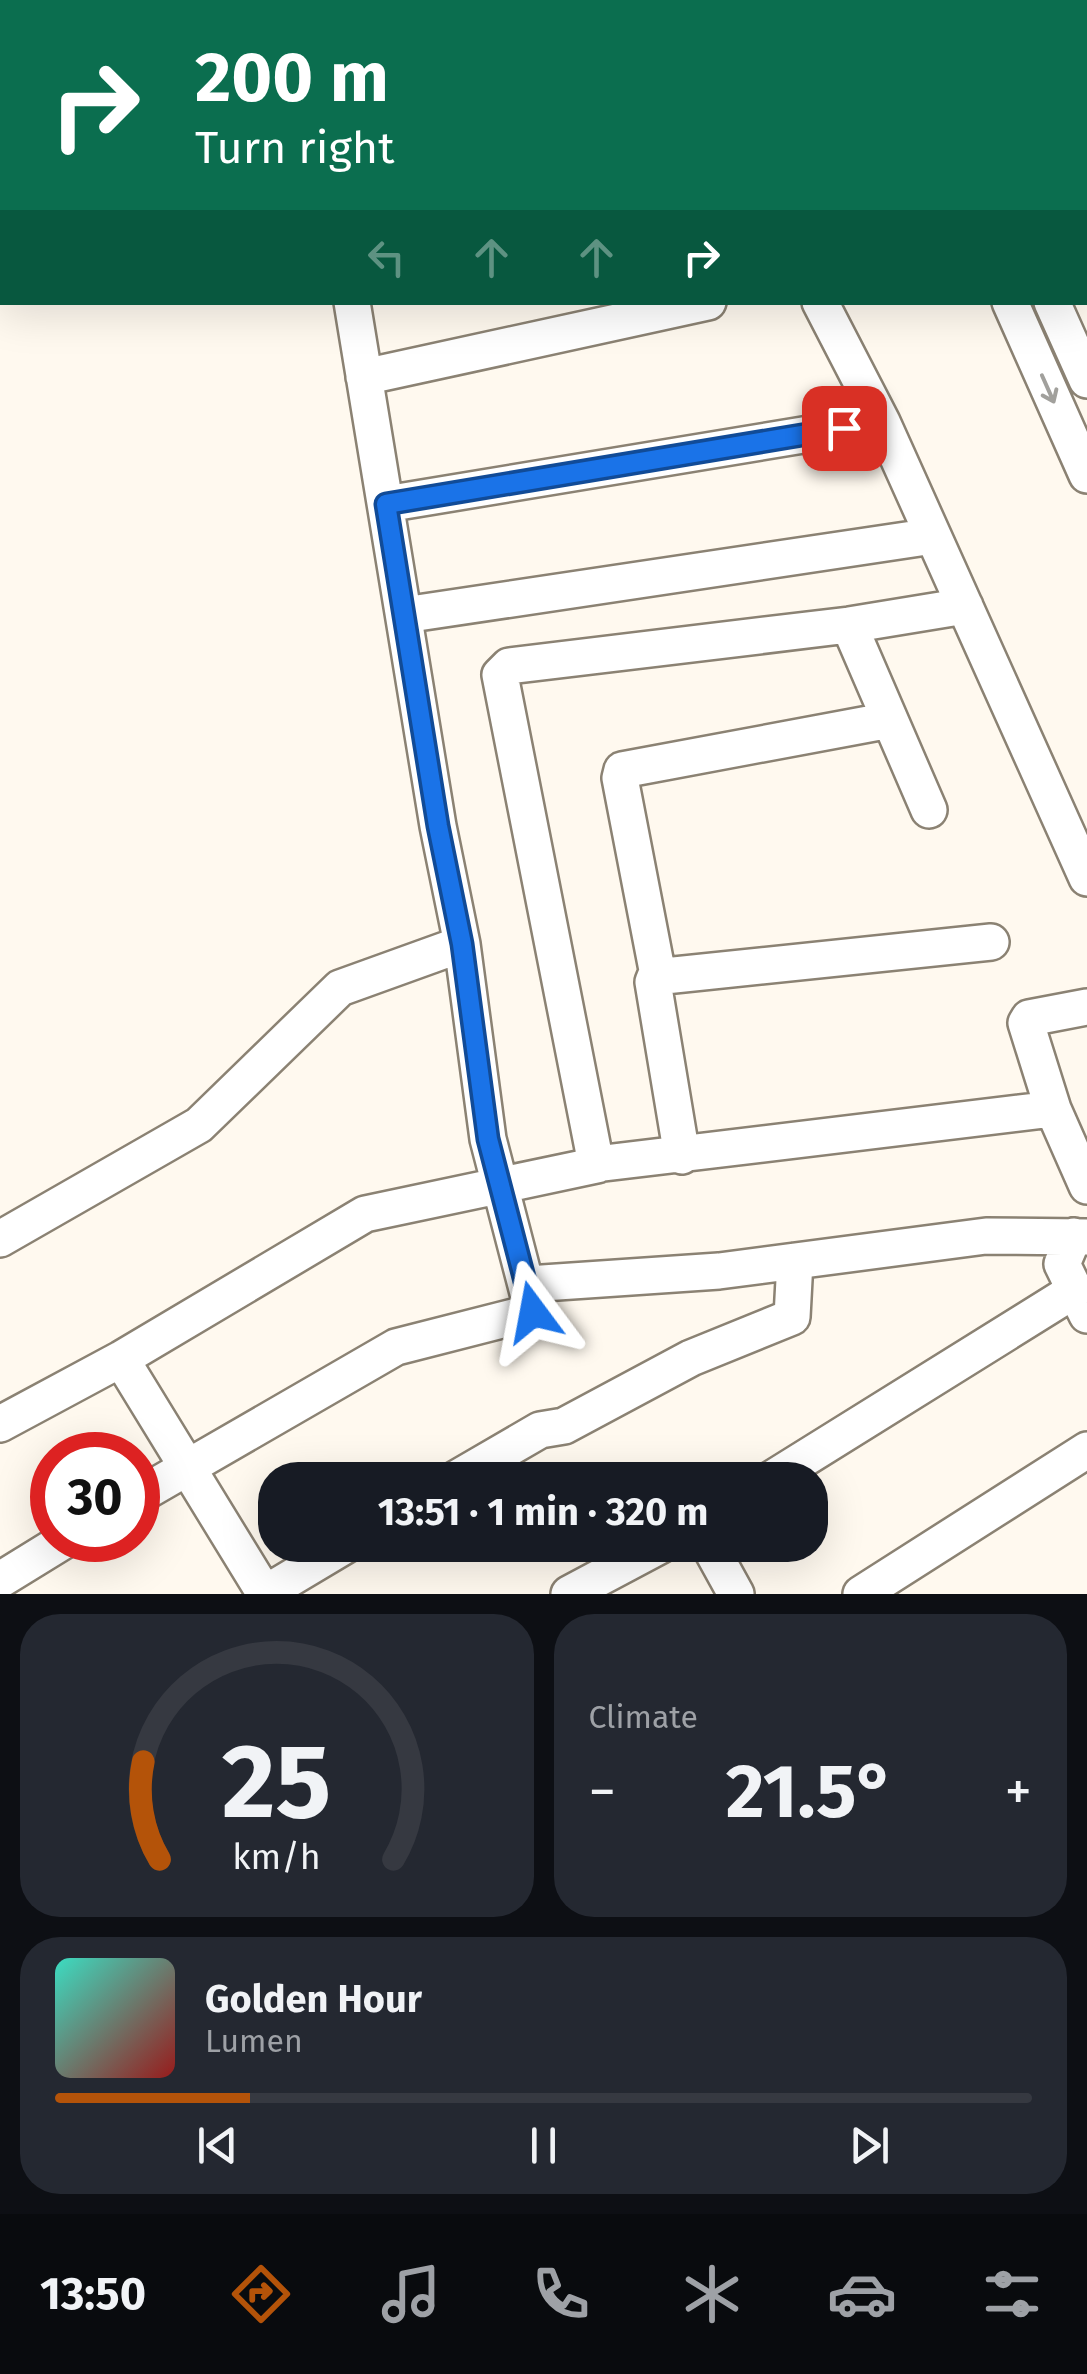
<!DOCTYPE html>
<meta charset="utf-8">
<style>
:root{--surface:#171b24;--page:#242831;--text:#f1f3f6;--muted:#9ea1a6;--line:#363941;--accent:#b45309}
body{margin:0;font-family:"Fira Sans",sans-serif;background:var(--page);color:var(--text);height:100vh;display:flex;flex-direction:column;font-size:38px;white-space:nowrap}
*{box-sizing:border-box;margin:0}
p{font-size:32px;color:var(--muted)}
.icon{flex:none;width:55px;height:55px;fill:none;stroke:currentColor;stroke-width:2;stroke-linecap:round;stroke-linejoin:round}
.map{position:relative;height:1594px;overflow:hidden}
.side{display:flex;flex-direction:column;gap:20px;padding:20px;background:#0d0f14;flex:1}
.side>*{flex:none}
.banner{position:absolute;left:0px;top:0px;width:1088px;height:305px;box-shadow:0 10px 40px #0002;background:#0b6e4f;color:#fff;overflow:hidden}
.speed{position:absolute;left:30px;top:1432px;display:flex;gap:20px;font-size:50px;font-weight:700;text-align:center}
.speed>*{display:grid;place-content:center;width:130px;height:130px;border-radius:50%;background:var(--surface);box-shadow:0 10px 40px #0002;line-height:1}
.speed .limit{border:15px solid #d22;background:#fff;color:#111}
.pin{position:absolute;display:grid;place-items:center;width:85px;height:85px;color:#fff;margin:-42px;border-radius:20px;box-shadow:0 5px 15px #0006}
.me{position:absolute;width:110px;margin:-55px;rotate:347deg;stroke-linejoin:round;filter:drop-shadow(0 0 8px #0008)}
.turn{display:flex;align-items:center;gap:35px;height:210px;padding:0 30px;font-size:45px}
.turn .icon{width:130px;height:130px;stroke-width:2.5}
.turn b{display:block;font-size:70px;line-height:85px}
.lanes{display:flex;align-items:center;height:95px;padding:0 30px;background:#0003;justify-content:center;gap:50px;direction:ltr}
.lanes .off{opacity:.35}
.big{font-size:75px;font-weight:700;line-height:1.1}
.side .widget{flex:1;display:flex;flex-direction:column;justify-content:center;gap:15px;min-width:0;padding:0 35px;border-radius:40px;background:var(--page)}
.side .dial{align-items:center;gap:0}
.dial svg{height:260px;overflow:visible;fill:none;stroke:var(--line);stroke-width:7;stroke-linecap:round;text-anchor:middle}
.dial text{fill:var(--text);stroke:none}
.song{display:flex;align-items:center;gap:30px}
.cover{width:120px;height:120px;border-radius:15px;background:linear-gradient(135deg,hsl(170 70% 55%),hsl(0 70% 35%))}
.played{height:10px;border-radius:5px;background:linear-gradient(90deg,var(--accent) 20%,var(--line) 20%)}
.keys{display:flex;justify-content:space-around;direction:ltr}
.heat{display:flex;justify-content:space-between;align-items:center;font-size:55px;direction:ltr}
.side .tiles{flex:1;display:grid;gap:20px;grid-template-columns:1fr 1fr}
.widget:last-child{grid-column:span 2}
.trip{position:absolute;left:258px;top:1462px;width:570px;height:100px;border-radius:40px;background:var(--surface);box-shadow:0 10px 40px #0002;font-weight:700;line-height:100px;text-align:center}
.tabs{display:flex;height:160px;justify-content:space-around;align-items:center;background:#090b0e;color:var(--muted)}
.tabs .icon{width:70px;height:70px}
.tabs .current{color:var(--accent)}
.tabs b{font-size:45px;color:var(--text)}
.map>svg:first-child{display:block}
</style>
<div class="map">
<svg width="1087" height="1594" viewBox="0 0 1087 1594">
<rect width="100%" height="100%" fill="#fff9ef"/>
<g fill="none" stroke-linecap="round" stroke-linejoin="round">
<!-- minor casing -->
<g stroke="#8b8273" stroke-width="40">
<path id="minor" d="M307,0V2
M689,0L690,2
M875,0L876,2
M916,0L917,2
M377,2L392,0
M1085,203H1087
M820,302L882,422L1087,878
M1010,302L1087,475
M1052,302L1087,380
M364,377L708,302
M386,504L882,422
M965,606L849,625L509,666L500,675L596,1164L1053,1109
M404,615L933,536
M849,625L929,810
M658,975L620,778L622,770L890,720
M1087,1007L1029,1018L1026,1023L1053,1109L1087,1186
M682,1156L653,982L655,977L991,942
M1074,1236L1062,1264L1087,1315
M0,1239L199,1125L340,988L462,944
M528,1284L719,1271L986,1236L1087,1237
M121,1359L265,1594
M0,1424L121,1359L365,1214L597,1165
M454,1480L540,1430L564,1426L691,1358L792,1317L795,1261
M770,1480L1075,1290
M138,1496L396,1347L533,1312L488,1139L462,944L438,826L352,302
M709,1545L736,1594
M0,1580L65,1540
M264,1594L346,1545
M569,1594L661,1545
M861,1594L1087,1450"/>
</g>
<!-- minor -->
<use href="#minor" stroke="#fff" stroke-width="35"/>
</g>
<!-- one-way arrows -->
<defs><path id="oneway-shaft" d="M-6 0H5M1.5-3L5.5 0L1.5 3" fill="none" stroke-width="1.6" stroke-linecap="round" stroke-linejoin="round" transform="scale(2.5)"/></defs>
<use stroke="#a1a09c" href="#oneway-shaft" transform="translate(1048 389) rotate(66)"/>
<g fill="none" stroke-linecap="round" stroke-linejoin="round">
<!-- route casing -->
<g stroke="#114b97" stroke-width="25">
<path id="route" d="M533,1312L488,1139L462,944L438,826L386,504L844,428"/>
</g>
<!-- route -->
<use href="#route" stroke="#1a73e8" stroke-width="18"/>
</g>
</svg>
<div class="speed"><div class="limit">30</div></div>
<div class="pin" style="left:844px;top:428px;background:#d93025"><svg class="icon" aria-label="arrive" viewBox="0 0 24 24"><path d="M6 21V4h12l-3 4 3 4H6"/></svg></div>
<svg class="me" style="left:533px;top:1312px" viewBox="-20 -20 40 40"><path d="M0-17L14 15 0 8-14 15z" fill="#1a73e8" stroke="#fff" stroke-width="4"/></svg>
<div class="trip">13:51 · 1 min · 320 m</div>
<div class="banner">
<div class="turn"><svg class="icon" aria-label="right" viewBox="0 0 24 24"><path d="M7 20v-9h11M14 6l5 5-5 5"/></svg><div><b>200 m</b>Turn right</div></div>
<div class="lanes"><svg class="icon off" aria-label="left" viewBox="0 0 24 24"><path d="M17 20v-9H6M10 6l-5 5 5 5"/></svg><svg class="icon off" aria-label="ahead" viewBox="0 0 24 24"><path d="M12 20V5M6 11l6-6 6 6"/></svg><svg class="icon off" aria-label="ahead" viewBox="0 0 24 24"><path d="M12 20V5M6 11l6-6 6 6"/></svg><svg class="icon" aria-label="right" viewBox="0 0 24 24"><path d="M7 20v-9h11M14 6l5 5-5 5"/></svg></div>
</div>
</div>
<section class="side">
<div class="tiles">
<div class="widget dial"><svg viewBox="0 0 100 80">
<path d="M14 69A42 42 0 1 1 86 69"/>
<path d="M14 69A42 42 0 0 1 9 39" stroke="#b45309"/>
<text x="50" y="56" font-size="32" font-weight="700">25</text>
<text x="50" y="72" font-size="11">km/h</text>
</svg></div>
<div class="widget"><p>Climate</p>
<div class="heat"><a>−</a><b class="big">21.5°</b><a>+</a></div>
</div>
<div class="widget">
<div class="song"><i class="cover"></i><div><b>Golden Hour</b><p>Lumen</p></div></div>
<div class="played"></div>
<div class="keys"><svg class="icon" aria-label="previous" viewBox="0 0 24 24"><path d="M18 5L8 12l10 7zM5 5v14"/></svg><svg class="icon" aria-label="pause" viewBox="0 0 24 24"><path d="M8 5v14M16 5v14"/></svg><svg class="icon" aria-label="next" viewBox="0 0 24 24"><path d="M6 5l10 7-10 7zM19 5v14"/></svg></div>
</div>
</div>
</section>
<nav class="tabs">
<b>13:50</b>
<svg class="icon current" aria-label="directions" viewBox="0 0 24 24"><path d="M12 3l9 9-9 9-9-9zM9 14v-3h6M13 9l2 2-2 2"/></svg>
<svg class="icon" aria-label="music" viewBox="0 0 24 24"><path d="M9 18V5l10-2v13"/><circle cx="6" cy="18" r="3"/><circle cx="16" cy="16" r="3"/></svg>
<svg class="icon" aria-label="phone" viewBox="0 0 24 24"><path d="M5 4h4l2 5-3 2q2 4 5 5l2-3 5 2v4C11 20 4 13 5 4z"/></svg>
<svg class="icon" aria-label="climate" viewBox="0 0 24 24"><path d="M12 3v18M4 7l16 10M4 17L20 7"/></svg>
<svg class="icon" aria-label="car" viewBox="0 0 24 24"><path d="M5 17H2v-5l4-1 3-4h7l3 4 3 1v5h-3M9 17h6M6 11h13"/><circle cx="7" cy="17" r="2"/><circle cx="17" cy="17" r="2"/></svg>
<svg class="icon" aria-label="filters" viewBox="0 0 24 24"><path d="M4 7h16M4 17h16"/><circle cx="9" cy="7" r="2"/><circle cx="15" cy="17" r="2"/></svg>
</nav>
